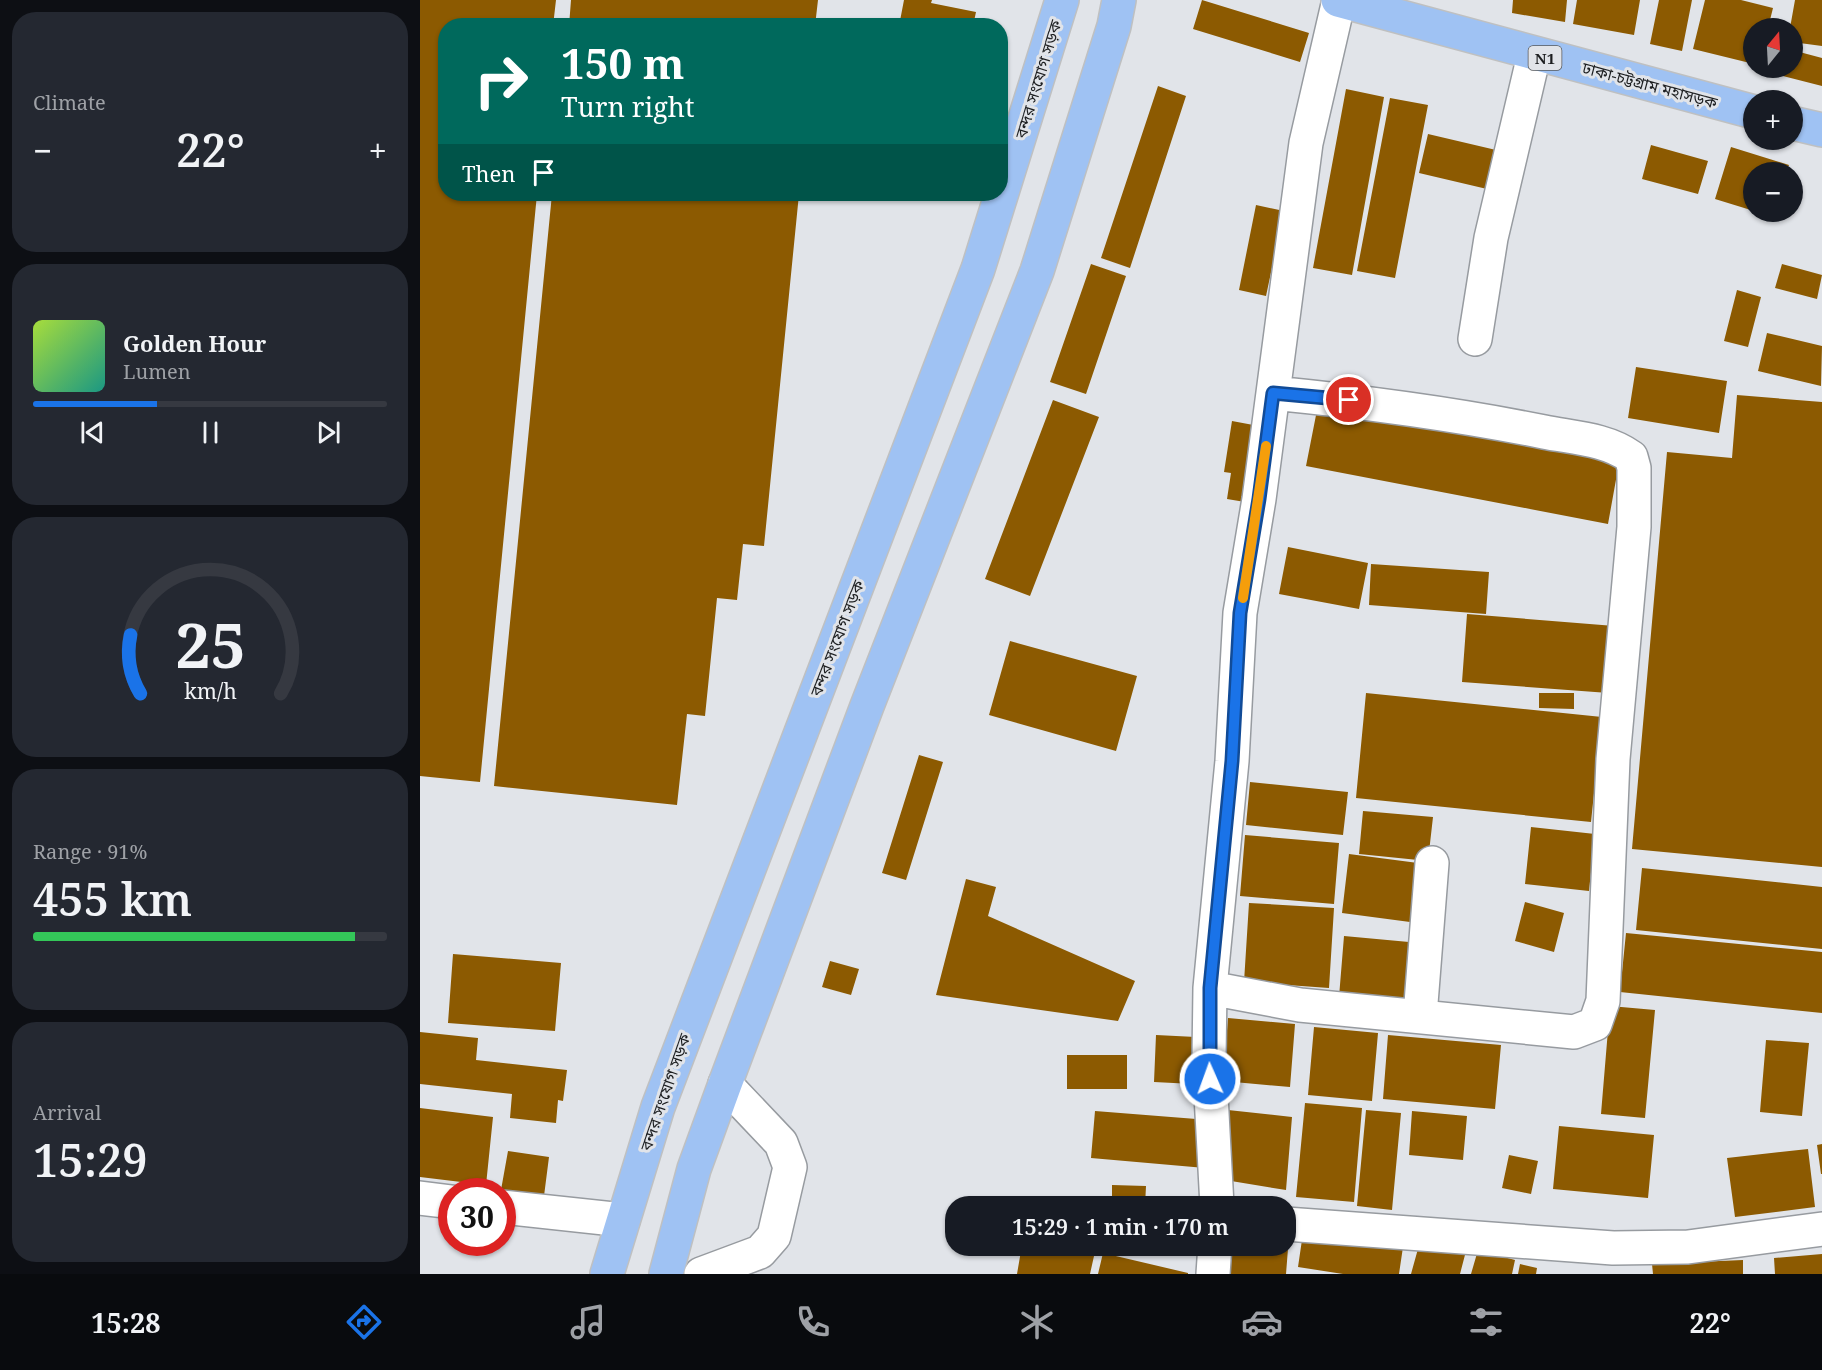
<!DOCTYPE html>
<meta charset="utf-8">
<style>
:root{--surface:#171b24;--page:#242831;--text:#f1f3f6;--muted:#9ea1a6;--line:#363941;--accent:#1a73e8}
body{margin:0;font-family:"Noto Serif","Noto Sans Bengali",serif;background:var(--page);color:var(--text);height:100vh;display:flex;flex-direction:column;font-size:22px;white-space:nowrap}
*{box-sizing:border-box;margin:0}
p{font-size:20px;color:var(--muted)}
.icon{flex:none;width:33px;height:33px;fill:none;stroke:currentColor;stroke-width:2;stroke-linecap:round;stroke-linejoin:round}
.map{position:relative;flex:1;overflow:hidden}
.panel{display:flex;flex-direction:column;gap:12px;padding:12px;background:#0d0f14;width:420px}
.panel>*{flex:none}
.guide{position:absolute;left:18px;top:18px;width:570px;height:183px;border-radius:24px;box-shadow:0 2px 4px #0004;background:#00695c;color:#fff;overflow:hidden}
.needle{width:39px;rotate:18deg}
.buttons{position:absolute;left:1323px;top:18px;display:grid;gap:12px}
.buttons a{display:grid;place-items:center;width:60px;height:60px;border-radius:50%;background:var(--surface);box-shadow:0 2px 4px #0004;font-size:30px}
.speed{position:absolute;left:18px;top:1178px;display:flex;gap:12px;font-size:30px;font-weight:700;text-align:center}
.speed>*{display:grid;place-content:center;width:78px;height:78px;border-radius:50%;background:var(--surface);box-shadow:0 2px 4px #0004;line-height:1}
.speed .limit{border:9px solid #d22;background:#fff;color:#111}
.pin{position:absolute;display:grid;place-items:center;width:51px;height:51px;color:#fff;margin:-26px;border:3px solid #fff;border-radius:50%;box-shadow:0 2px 6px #0007}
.me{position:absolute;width:66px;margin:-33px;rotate:358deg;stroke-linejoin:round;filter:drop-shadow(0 0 4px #0008)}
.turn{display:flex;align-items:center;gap:21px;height:126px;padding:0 24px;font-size:27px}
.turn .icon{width:78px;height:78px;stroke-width:2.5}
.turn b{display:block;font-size:42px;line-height:51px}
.then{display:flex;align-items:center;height:57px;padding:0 24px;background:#0003;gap:12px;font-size:22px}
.big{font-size:45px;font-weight:600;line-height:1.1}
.panel .tile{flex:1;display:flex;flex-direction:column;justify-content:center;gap:9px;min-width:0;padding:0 21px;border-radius:24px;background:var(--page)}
.panel .dial{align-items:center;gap:0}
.dial svg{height:156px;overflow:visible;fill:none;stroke:var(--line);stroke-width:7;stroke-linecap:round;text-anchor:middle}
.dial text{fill:var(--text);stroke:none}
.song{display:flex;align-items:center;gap:18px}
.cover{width:72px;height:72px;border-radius:9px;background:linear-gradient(135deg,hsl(80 70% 55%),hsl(170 70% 35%))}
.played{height:6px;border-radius:3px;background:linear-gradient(90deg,var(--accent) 35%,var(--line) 35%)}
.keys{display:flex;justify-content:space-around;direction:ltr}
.heat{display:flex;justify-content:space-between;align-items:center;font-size:33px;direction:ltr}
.charge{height:9px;border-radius:4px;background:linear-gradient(90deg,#34c759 91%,var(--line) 0)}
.trip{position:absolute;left:525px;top:1196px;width:351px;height:60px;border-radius:24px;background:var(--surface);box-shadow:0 2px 4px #0004;font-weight:600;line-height:60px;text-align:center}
.dock{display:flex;height:96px;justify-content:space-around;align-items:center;background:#090b0e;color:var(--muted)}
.dock .icon{width:42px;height:42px}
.dock .selected{color:var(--accent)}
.dock b{font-size:27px;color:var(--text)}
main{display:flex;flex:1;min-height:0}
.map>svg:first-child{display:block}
</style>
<main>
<section class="panel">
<div class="tile"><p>Climate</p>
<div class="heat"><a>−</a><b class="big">22°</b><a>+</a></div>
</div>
<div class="tile">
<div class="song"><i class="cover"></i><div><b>Golden Hour</b><p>Lumen</p></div></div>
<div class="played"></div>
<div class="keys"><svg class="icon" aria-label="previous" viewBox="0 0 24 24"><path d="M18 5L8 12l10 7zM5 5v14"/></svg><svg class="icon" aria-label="pause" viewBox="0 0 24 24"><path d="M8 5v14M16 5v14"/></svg><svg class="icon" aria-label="next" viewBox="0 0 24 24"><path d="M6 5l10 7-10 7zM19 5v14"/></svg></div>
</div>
<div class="tile dial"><svg viewBox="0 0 100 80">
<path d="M14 69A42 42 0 1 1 86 69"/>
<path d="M14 69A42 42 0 0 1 9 39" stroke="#1a73e8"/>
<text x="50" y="56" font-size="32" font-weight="700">25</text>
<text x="50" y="72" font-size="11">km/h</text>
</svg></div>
<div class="tile"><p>Range · 91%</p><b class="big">455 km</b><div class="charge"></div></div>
<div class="tile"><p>Arrival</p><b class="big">15:29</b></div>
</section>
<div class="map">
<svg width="1402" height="1274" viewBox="0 0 1402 1274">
<rect width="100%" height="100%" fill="#e1e4e9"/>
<!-- building -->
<path fill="#8c5a01" d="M0,0H136L133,26H26V194H117L60,782L0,776Z
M151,0H398L395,26H149Z
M484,0H512L511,3L556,12L553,26H479Z
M782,0L889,33L880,62L773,29Z
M1093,0H1147L1145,22L1092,13Z
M1157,0H1220L1214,35L1153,24Z
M1239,0H1272L1262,51L1230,44Z
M1285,0H1321L1353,8L1348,28H1334V64L1273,49Z
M1375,0H1402V46L1372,42V28H1370Z
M1372,50L1402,58V86L1355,74L1356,68H1372Z
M738,86L766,96L710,268L681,258Z
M926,89L964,97L932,275L893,268Z
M970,98L1008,105L975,278L937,271Z
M1008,134L1076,150L1067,189L999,173Z
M1231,145L1288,161L1278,194L1222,179Z
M1311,147L1369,165L1366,172H1334V211L1295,199Z
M132,194H379L344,546L323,544L317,600L297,598L285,716L267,714L257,805L74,786Z
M836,205L864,211L846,296L819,290Z
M671,264L706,276L666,394L630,382Z
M1362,264L1402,275L1397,299L1355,288Z
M1317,290L1341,297L1328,347L1304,341Z
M1347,333L1402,346L1401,386L1338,371Z
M1216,367L1307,381L1299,433L1208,418Z
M1317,395L1402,402V867L1212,849L1247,452L1312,458Z
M633,400L679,417L610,596L565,579Z
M898,405L1199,463L1188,524L886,466Z
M812,421L844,427L831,503L807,499L811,473L804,472Z
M868,547L948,563L939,609L859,594Z
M951,564L1069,572L1066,614L949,605Z
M1047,614L1207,627L1202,694L1042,682Z
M590,641L717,676L696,751L569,715Z
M946,693L1182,717L1171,822L936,798Z
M1119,693H1154V709L1119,708Z
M499,755L523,762L486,880L462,873Z
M830,782L928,792L923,835L826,825Z
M943,811L1013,817L1008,861L939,854Z
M1111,827L1175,834L1169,891L1105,884Z
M825,835L919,843L914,904L820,896Z
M929,854L998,863L990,922L922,913Z
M1222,868L1402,887V949L1216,930Z
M546,879L576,887L568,916L715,981L698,1021L516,995Z
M1105,902L1144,913L1134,952L1095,941Z
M829,903L914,908L909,988L824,982Z
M1206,933L1402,952V1013L1200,992Z
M924,936L989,942L984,1002L919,997Z
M33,954L141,963L135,1031L28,1023Z
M410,961L439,969L431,995L402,987Z
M1190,1006L1235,1010L1225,1118L1181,1114Z
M808,1018L875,1024L870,1087L803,1081Z
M894,1027L958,1033L952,1101L888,1095Z
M0,1032L58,1038L56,1060L147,1070L143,1101L138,1100L136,1123L90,1118L92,1094L0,1084Z
M736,1035L776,1037L773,1084L734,1082Z
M968,1035L1081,1045L1075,1109L963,1099Z
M1346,1040L1389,1043L1382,1116L1340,1112Z
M647,1055H707V1089H647Z
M885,1103L942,1108L934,1202L876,1197Z
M0,1108L73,1117L66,1185L0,1177Z
M808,1110L872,1117L866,1190L805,1180Z
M946,1110L981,1113L972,1210L937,1206Z
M675,1111L789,1120L785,1168L671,1158Z
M992,1111L1047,1116L1043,1160L989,1155Z
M1139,1126L1234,1135L1228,1198L1133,1189Z
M1402,1144V1174H1401L1397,1145Z
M1388,1149L1395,1207L1315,1217L1307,1158Z
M88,1151L129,1157L124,1196L81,1190Z
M1089,1155L1118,1161L1111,1194L1082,1188Z
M692,1185L726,1186L725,1206H692Z
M883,1233L983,1247L979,1274H923L878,1267Z
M866,1235L869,1236L866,1274H794L797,1245H866Z
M1001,1238L1046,1251L1040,1274H991Z
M602,1245H616L674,1256L670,1274H597Z
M1058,1250L1095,1260L1092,1274H1051Z
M683,1253L768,1273V1274H678Z
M1402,1254V1274H1355L1354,1258Z
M1323,1260V1274H1233L1232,1264Z
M1100,1264L1117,1268L1116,1274H1098Z"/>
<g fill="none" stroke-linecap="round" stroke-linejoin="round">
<!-- minor casing -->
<g stroke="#979ba0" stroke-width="36">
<path id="minor" d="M1055,339L1071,238L1114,55
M790,988L880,1005L1154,1032L1175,1024L1183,1001L1193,759L1214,527V468L1211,457C1186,439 1154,438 1124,432C1035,414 944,402 853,393
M1000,1016L1012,863
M0,1198L32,1202
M797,1206L789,1058L790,988L812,761L820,613L839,499L886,143L919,0
M82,1207L203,1220
M866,1224L1193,1248L1268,1247L1402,1229
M281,1274L340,1252L354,1236L370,1167L361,1143L305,1084
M793,1274L795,1245"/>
</g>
<!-- highway casing -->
<g stroke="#bfc0c1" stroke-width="36">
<path id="highway" d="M918,0L1334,112
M1372,123L1402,130
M187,1274L238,1107L558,269L642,0
M246,1274L274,1169L305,1084L447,706L617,271L694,26L699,0"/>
</g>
<!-- minor -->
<use href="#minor" stroke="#fff" stroke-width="33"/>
<!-- highway -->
<use href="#highway" stroke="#9fc2f3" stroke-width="33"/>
</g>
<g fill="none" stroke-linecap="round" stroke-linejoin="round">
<!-- route casing -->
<g stroke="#114b97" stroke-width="15">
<path id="route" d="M790,1079V988L812,761L820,613L839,499L853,393L929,400"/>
</g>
<!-- route -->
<use href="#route" stroke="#1a73e8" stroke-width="10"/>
<!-- slow -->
<path stroke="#f59e0b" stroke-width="10" d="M823,598L846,446"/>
</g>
<g text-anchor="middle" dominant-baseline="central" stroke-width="6" stroke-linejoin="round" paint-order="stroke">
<!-- shield labels -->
<rect fill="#e1e4e9" stroke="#57595c" stroke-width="1.5" x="1108.5" y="46" width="33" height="24" rx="4.5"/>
<g font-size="15" font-weight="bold" fill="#1c1e20">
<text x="1125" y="58">N1</text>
</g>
<!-- street labels -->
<g font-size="16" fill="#1c1e20" stroke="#e1e4e9">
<text transform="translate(618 79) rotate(-73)">বন্দর সংযোগ সড়ক</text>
<text transform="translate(1230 85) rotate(15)">ঢাকা-চট্টগ্রাম মহাসড়ক</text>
<text transform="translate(417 638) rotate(-69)">বন্দর সংযোগ সড়ক</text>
<text transform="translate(245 1092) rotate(-71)">বন্দর সংযোগ সড়ক</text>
</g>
</g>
</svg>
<div class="buttons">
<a><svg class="needle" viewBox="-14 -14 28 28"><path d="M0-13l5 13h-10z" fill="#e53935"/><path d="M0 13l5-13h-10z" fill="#9ea1a6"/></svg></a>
<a>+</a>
<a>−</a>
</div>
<div class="speed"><div class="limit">30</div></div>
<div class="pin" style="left:929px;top:400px;background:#d93025"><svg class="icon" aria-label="arrive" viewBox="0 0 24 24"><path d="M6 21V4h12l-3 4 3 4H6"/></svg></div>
<svg class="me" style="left:790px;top:1079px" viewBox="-20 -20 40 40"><circle r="17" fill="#1a73e8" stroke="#fff" stroke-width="3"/><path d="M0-11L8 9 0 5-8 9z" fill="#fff"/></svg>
<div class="trip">15:29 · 1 min · 170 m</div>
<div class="guide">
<div class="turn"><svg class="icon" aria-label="right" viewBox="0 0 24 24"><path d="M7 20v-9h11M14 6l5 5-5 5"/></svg><div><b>150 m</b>Turn right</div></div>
<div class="then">Then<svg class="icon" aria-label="arrive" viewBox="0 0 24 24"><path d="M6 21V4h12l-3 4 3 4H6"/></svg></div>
</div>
</div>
</main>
<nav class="dock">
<b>15:28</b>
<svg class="icon selected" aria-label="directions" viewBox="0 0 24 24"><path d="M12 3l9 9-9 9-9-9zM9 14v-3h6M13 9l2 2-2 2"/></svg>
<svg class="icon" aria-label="music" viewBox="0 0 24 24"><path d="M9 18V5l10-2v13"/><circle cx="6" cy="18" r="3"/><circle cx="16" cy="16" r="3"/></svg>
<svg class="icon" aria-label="phone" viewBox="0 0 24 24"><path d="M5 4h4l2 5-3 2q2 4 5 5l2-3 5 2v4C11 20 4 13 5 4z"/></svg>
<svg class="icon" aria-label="climate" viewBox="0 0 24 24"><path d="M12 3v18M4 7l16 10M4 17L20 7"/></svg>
<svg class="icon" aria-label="car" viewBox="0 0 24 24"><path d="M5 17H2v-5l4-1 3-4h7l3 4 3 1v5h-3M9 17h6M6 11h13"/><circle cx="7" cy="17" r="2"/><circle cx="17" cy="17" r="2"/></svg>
<svg class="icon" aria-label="filters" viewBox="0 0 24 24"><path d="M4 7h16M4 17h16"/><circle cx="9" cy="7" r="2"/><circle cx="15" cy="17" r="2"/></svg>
<b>22°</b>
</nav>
